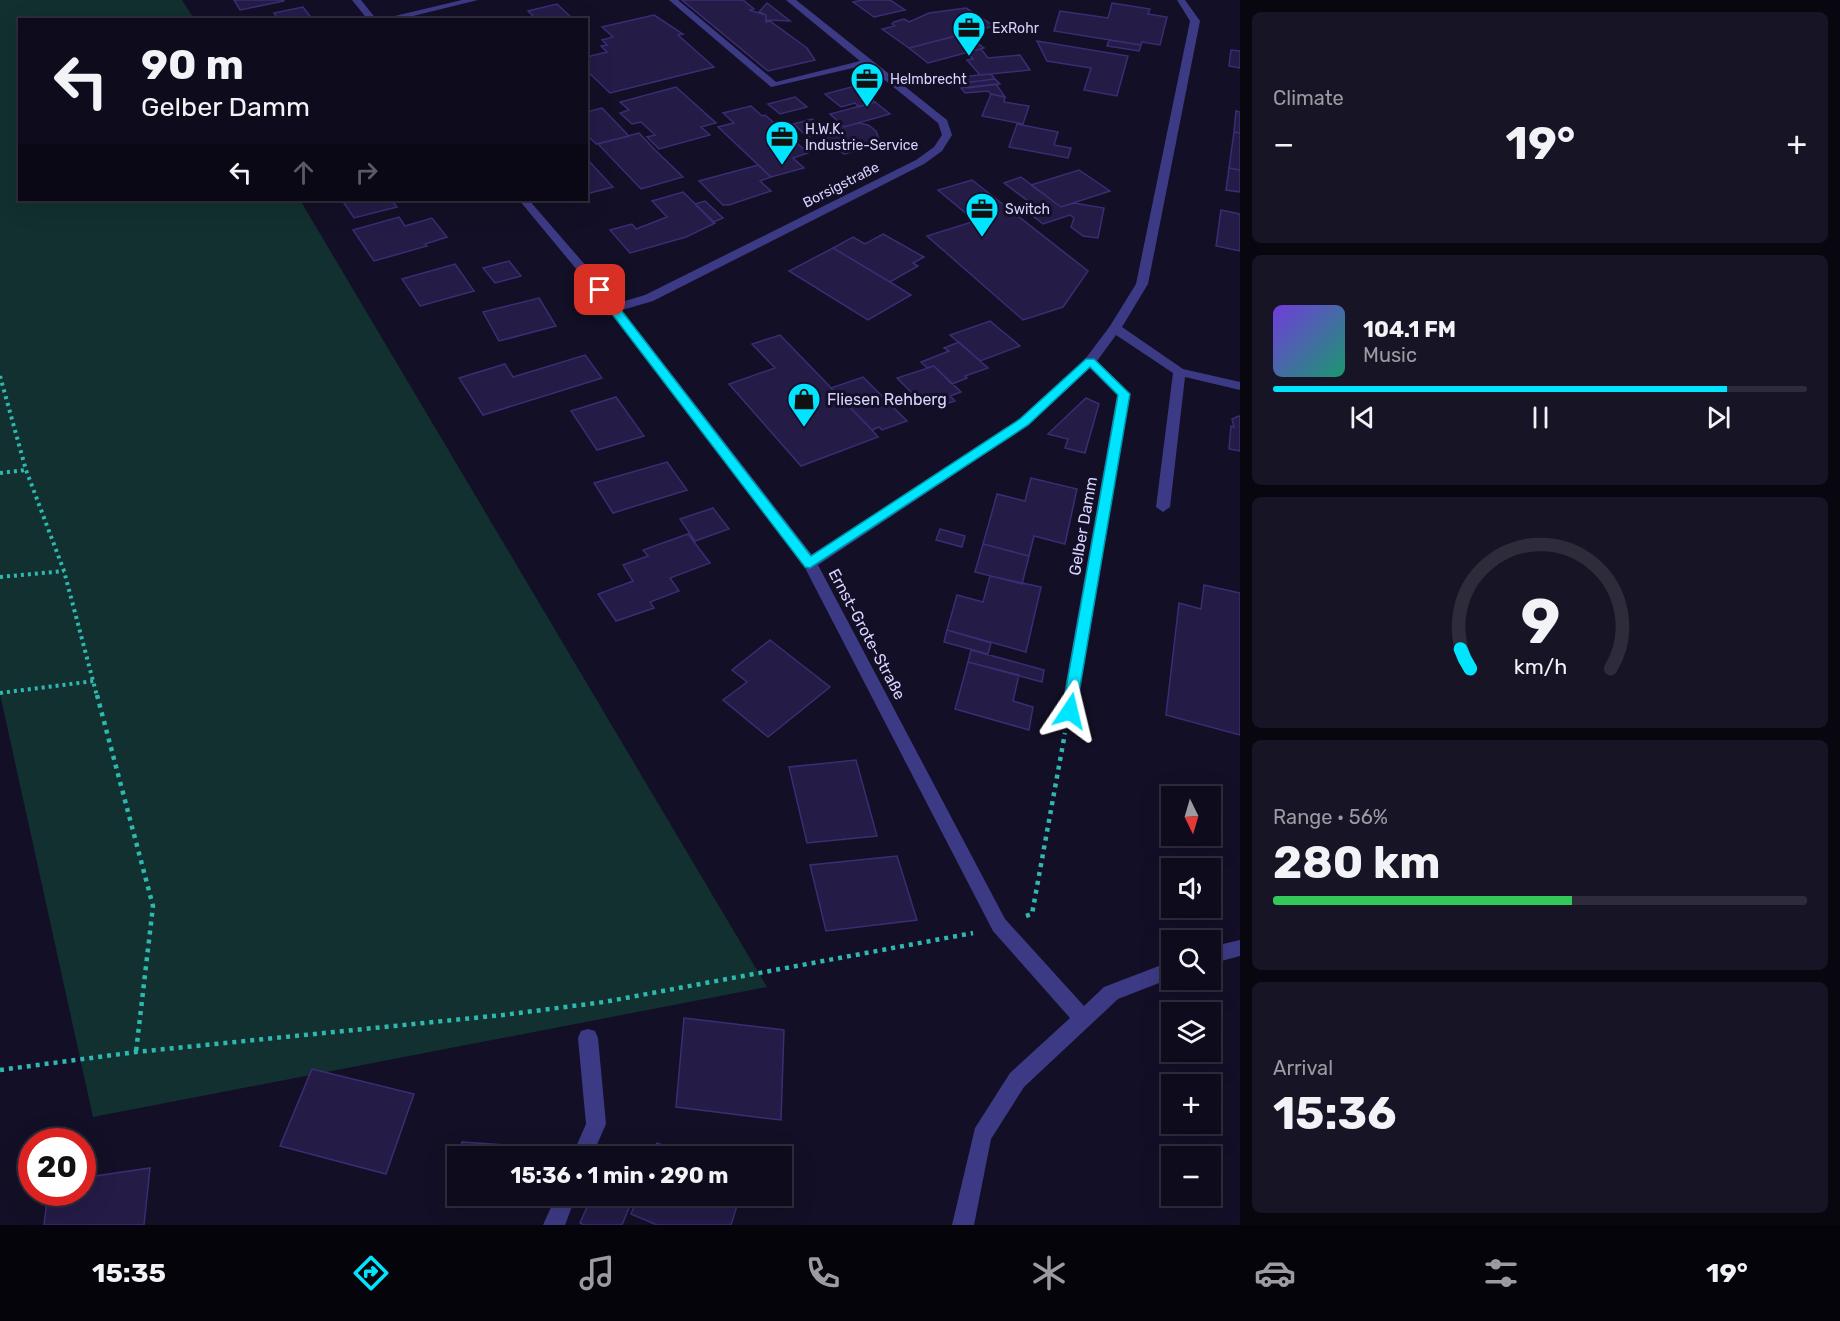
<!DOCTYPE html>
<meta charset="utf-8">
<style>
:root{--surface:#0e0b1c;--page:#171425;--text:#f1f3f6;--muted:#9b9ba3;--line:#2e2b3b;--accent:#00e5ff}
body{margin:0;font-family:Rubik,sans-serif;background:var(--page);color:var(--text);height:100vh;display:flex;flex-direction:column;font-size:22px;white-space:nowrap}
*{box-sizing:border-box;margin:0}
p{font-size:20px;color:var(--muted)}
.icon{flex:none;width:33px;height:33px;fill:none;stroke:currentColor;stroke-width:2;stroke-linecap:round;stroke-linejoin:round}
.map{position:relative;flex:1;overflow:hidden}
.panel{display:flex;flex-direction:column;gap:12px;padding:12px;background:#08060f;width:600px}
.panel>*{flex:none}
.top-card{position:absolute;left:18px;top:18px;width:570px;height:183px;border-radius:0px;box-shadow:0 6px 24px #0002,0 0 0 2px var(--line);background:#0e0b1c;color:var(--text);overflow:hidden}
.needle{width:39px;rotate:175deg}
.buttons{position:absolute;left:1161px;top:786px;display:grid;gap:12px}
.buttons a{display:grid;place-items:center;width:60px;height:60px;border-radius:0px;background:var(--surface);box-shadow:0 6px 24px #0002,0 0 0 2px var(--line);font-size:30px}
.speed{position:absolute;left:18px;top:1128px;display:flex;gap:12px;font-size:30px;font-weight:700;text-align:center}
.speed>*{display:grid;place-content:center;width:78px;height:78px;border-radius:50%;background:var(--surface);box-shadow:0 6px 24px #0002,0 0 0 2px var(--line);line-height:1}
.speed .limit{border:9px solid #d22;background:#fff;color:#111}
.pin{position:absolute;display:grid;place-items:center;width:51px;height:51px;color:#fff;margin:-26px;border-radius:12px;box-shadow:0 3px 9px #0006}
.me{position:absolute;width:66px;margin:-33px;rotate:10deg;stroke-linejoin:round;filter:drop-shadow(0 0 4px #0008)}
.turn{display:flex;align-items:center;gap:21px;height:126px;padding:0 24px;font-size:27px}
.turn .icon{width:78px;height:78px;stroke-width:2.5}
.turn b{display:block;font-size:42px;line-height:51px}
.lanes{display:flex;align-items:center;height:57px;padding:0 24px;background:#0003;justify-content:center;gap:30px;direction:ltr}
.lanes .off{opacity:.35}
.big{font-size:45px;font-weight:700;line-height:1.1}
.panel .tile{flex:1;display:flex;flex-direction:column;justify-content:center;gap:9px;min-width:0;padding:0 21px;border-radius:9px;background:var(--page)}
.panel .dial{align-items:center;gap:0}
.dial svg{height:156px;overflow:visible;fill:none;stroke:var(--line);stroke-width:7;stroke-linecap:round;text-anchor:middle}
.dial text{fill:var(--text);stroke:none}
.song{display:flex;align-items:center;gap:18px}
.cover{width:72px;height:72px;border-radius:9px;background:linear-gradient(135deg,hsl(260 70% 55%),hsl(160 70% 35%))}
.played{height:6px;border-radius:3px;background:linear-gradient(90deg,var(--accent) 85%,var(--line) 85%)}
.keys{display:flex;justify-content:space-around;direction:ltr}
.heat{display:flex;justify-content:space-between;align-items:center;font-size:33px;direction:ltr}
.charge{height:9px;border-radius:4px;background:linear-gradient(90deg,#34c759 56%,var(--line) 0)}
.trip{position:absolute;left:447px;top:1146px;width:345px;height:60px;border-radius:0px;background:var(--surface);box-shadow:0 6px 24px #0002,0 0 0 2px var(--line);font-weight:700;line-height:60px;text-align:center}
.menu{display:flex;height:96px;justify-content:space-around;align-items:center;background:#06040b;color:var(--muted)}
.menu .icon{width:42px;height:42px}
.menu .active{color:var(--accent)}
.menu b{font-size:27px;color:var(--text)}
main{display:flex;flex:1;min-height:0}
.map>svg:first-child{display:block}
</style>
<main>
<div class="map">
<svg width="1240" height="1225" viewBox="0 0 1240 1225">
<rect width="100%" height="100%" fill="#130f26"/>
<!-- green -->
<path fill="#12302f" d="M0,0H182L194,19L20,20V200H300L767,987L93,1117L0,694Z"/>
<!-- building -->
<path fill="#241b47" stroke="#3b2d73" stroke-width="1.5" d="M234,0H284V1L240,10Z
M682,0H743L754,9L750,10L752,11L766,15V22L770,21L807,48L815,60L768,71Z
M863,0H890L905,10L874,17L853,2Z
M767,3L790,21L766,20V15L759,12Z
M1112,3L1150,9L1148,14L1167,17L1160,45L1142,42L1141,45L1054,31L1060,11L1108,18Z
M557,4L574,20H537L528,11Z
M303,7L313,20H278L274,13Z
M966,8L994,26L909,48L882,29L895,26L892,24L894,22L904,19L909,22L929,13Z
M654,15L683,34L678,35L714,67L610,93L586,70V57L607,52L601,46L607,45L602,40L613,37L602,27Z
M964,34L984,48L928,63L909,48Z
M1109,40L1141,45L1139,51L1107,46Z
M1037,41L1128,56L1117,96L1084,90L1091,68L1047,61Z
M981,49L988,58L1020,55L1030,70L980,75L967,60L973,59L967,52Z
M1231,50L1240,51V68L1229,66Z
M991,74L995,79L963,83L958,77Z
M995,79L1000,84L968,88L964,83Z
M996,84L1005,97L991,94L988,91L965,93L961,88Z
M855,86L875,102L859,107L855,103L841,107L825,94Z
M676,87L716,123L701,127L710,135L659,149L647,137L655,135L641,122L632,124L620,113L629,110L620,102Z
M991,94L1005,97L1004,102L1029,106L1023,124L982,116Z
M795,97L807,107L780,114L768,104Z
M875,102L890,114L844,127L830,114Z
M751,106L762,116L765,115L808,153L793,158L804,168L771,177L718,127L734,123L723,113Z
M602,108L629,136L596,144L586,134V112Z
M1236,111L1240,112V133L1234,132Z
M812,119L825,131L807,137L794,124Z
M839,122L844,127L859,123L868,125L876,131L879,139L862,144V149L844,154L818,133L834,128L832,124Z
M1017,124L1058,132L1054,145L1071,148L1068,158L1009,147Z
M1234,132L1240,133V170L1229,168Z
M639,133L655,150L683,177L641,189L598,144Z
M586,158L613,187L586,194Z
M758,165L771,177L760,181L771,191L729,205H723L699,181Z
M1229,168L1240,170V192L1226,190Z
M1079,170L1110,191L1061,207L1031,185Z
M1021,177L1061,207L1074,203L1104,208L1098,238L1083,236L1071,227L1074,218L1070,215L1043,224L1029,213L1040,210L1004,183Z
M972,180L1088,271L1063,307L1023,320L927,236L975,221L938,190Z
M683,192L715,223L686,237L630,253L610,230L632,224L636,229L667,217L652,201Z
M342,200H391L397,207L354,218Z
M705,201L723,218L713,222L695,204Z
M1221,210L1240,214V251L1216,246Z
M399,217L405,226L432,218L447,237L425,244L427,246L374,261L353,230Z
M883,234L924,257L913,263L918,266L890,282L833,248L853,237L865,244Z
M833,248L890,282L911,295L868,320L789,271Z
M509,261L521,276L495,283L483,268Z
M455,264L474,291L420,306L402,279Z
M539,298L556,326L499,341L483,312Z
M990,321L1020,346L980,361L950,335Z
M780,335L872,430L878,437L801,466L729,384L775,368L752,344Z
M959,342L988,368L965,376L967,378L952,384L934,366L927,368L921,362L949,351L944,348Z
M585,355L602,378L483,415L459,378L505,364L513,377Z
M934,366L961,392L950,396L955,401L940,406L935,401L924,405L897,378Z
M863,377L907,421L882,430L879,427L872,430L831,388Z
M616,397L644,436L597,450L571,411Z
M1086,398L1099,404L1085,453L1065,448L1068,439L1048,434Z
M1239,416L1240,417V451L1229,449L1231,426L1234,427L1232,419Z
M667,462L687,490L613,513L594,483Z
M1031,478L1077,489L1065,544L1034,536L1029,556L983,544L997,494L1025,501Z
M713,508L729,529L695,541L680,519Z
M940,529L965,536L962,547L936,540Z
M688,534L710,563L670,578L679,591L650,602L654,608L616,621L598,594L633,581L623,565L648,556L643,550Z
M983,544L1029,556L1022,584L975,572Z
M990,576L1041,587L1026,652L947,630L957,595L983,602Z
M1204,585L1240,593V735L1166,715L1179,603L1201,609Z
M947,630L991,643L988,654L944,642Z
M770,640L830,687L768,737L723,700L747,682L732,670Z
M971,650L1044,670L1042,682L968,662Z
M968,662L1019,675L1013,701L1033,707L1029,730L955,709Z
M856,760L877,836L807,843L789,767Z
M897,856L917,920L826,931L810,865Z
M684,1018L784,1030L781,1120L676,1107Z
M312,1069L414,1094L386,1174L280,1146Z
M462,1142L505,1145L504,1156H460Z
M657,1143L691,1156H652Z
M150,1168L144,1225H44L48,1192H82V1178Z
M592,1196H634L622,1225H584L580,1223Z
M638,1196H740L731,1225H657L631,1214Z"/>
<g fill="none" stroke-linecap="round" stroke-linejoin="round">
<!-- path-far1 -->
<path stroke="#2fb8b0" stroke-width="4" stroke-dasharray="3 4" stroke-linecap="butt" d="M0,376L26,470L64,571L97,696
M0,473L26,470
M0,577L64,571
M0,693L94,681"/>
<!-- path -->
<path stroke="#2fb8b0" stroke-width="4.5" stroke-dasharray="4 5" stroke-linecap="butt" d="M97,695L153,906L136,1052
M1026,916L1032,914L1065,733
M0,1070L136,1052L503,1015L604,1002L973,933"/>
<!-- minor -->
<path fill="#3d3a85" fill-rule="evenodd" d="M352,0H361L377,20H368Z
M462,0H478L397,20H378Z
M669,0H678L776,82L860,61L786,0H796L947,120L952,135L942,151L924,164L653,301L622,310L812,555L1019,419L1086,358L1110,326L1136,284L1190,21L1177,0H1185L1200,21L1148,284L1122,327L1183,369L1240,382V390L1185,377L1170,507L1163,512L1156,507L1173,373L1116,335L1097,361L1130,394L1075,716L1069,717L1063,716L1061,711L1117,395L1090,368L1029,425L818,565L1005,919L1084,1006L1104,987L1172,961V978L1118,999L1024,1087L991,1139L974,1225H952L975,1128L1010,1073L1070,1018L993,931L804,566L611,311L519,200H529L618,303L645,295L916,160L934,147L942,135L938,123L866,65L771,87Z
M1240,940V956L1210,964V947Z
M588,1029L595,1031L598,1038L606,1124L592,1156H572L586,1124L578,1038L581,1031Z
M556,1196H576L565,1225H543Z"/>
</g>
<!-- route -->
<path fill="#00e5ff" stroke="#0095a6" stroke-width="1.5" d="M596,288H604L811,556L1020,419L1086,359H1094L1130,394L1075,716L1070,717L1062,711L1118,395L1090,367L1028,425L810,568L805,567L596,293Z"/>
<!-- icons -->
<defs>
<g id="office-pin" transform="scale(1.725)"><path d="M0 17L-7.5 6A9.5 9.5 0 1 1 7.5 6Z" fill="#00e5ff" stroke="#130f26"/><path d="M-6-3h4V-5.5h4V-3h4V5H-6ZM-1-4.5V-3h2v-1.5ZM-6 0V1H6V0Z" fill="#111"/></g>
<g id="shop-pin" transform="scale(1.725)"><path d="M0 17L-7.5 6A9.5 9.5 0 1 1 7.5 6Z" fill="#00e5ff" stroke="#130f26"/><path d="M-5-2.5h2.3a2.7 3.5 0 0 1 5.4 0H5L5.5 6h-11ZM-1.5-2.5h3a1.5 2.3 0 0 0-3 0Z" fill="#111"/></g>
</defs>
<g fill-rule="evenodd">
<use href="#office-pin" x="969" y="28"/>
<use href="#office-pin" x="867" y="79"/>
<use href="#office-pin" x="782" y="137"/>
<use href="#office-pin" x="982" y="209"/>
<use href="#shop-pin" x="804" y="399"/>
</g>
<g text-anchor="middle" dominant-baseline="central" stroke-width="6" stroke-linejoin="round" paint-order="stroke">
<!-- far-poi labels -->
<g font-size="14" fill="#d9d4ff" stroke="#130f26" text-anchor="start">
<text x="992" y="28">ExRohr</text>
<text x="890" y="79">Helmbrecht</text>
<text x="805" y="129">H.W.K.<tspan x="805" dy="16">Industrie-Service</tspan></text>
<text x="1005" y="209">Switch</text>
</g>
<!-- far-street labels -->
<g font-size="14" fill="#d9d4ff" stroke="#130f26">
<text transform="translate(841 185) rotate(-27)">Borsigstraße</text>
</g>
<!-- poi labels -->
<g font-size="16" fill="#d9d4ff" stroke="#130f26" text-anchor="start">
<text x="827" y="399">Fliesen Rehberg</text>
</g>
<!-- street labels -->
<g font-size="16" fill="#d9d4ff" stroke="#130f26">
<text transform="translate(1083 526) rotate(-80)">Gelber Damm</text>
<text transform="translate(867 634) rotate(62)">Ernst-Grote-Straße</text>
</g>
</g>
</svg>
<div class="buttons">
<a><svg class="needle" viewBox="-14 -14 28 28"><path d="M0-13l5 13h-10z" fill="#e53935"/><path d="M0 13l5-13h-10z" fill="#9b9ba3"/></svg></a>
<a><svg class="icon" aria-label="sound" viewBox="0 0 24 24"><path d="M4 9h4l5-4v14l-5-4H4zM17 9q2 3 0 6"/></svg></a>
<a><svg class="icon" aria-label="search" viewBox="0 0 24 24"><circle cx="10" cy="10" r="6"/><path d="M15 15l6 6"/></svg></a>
<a><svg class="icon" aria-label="layers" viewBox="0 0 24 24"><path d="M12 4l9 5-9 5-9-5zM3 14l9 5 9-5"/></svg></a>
<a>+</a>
<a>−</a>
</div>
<div class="speed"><div class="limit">20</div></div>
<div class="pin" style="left:600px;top:290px;background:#d93025"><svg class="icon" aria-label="arrive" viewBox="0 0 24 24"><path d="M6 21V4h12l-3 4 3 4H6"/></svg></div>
<svg class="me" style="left:1070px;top:711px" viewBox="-20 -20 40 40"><path d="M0-17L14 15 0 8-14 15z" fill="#00e5ff" stroke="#fff" stroke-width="4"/></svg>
<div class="trip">15:36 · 1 min · 290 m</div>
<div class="top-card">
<div class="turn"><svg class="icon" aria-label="left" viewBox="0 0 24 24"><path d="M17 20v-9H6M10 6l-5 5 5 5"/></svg><div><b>90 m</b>Gelber Damm</div></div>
<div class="lanes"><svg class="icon" aria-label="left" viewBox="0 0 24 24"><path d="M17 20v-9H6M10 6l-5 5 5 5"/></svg><svg class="icon off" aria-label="ahead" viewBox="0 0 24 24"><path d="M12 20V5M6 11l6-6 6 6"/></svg><svg class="icon off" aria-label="right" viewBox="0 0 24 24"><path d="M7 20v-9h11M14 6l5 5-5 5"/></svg></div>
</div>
</div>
<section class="panel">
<div class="tile"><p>Climate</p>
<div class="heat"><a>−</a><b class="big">19°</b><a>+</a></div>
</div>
<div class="tile">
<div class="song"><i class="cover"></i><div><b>104.1 FM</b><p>Music</p></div></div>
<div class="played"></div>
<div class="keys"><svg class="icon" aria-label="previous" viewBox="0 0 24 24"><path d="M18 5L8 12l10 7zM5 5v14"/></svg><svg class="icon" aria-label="pause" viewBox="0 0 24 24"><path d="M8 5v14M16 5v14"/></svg><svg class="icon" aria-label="next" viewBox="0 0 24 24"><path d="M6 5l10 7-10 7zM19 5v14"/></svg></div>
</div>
<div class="tile dial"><svg viewBox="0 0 100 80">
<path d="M14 69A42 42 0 1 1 86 69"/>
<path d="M14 69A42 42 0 0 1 9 59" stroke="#00e5ff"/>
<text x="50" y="56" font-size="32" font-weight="700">9</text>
<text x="50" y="72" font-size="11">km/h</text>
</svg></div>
<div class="tile"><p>Range · 56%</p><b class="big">280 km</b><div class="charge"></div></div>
<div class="tile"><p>Arrival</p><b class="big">15:36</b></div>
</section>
</main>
<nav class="menu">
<b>15:35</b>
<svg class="icon active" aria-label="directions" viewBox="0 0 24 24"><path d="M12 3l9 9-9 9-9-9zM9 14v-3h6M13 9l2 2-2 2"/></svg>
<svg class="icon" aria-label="music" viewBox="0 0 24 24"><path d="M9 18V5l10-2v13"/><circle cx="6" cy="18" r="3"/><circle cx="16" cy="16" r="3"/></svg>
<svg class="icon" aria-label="phone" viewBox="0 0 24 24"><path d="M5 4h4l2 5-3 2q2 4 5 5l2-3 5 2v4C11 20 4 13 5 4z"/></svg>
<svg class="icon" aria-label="climate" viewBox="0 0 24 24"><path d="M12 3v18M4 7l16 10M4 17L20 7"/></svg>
<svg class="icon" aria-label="car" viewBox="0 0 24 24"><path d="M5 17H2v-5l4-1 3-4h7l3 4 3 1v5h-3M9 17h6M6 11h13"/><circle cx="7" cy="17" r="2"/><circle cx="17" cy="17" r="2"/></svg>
<svg class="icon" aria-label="filters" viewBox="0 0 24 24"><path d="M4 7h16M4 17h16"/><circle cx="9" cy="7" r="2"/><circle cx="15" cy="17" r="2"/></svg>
<b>19°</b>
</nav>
